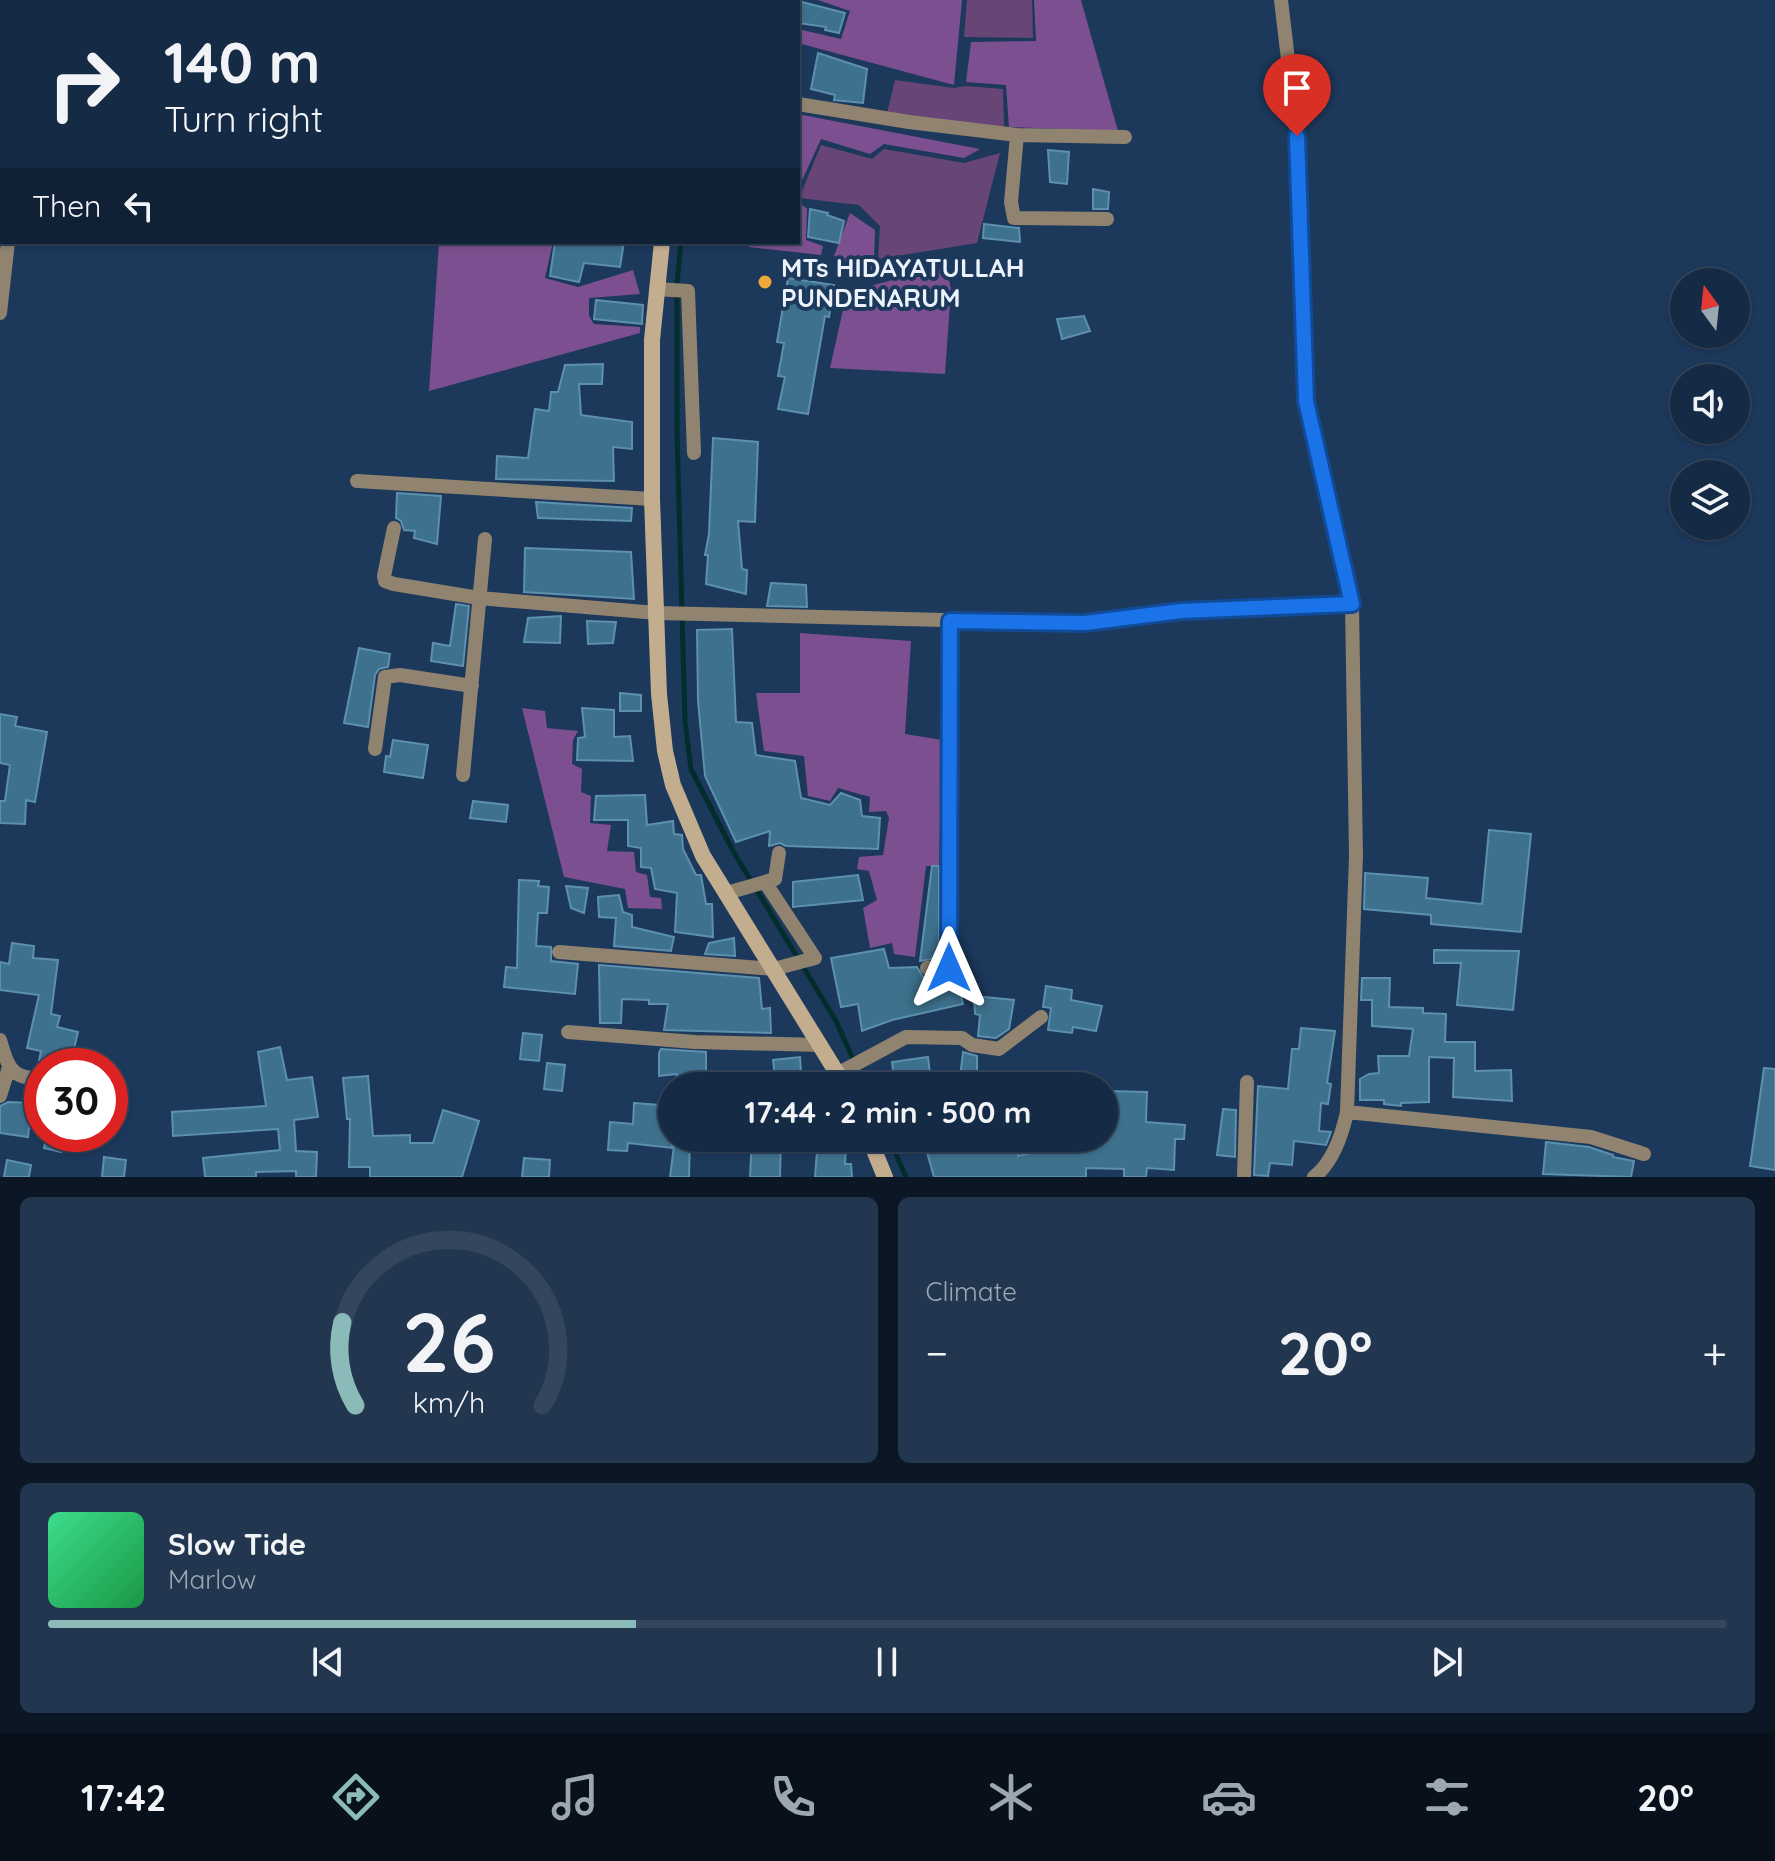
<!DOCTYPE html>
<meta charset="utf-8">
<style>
:root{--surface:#152a44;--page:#22364f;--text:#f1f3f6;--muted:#9da7b2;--line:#34465d;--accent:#8bbbb9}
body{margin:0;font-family:Quicksand,sans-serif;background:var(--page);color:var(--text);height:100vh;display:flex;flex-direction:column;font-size:30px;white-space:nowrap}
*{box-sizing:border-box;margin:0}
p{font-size:26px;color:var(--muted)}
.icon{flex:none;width:44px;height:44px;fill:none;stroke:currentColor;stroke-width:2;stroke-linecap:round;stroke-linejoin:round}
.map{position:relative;height:1177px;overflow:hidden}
.details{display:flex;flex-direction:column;gap:20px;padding:20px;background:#0c1725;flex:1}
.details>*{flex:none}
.hud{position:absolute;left:0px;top:0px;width:800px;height:244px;box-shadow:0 2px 6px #0004,0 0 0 2px var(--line);background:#152a44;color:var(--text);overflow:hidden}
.needle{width:52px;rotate:345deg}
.buttons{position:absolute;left:1670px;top:268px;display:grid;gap:16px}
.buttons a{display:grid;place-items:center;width:80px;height:80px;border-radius:50%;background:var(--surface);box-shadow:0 2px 6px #0004,0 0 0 2px var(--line);font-size:40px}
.speed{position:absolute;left:24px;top:1048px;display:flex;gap:16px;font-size:40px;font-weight:700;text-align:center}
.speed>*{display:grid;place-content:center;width:104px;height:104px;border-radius:50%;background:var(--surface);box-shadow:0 2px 6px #0004,0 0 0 2px var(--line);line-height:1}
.speed .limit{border:12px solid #d22;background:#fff;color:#111}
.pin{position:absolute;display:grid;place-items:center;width:68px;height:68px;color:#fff;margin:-82px -34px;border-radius:50% 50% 50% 0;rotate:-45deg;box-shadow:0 0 8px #0007}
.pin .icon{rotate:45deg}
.me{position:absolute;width:88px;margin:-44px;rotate:0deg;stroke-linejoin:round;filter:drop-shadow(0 0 6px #0008)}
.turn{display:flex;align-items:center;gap:28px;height:168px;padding:0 32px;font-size:36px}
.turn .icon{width:104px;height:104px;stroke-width:2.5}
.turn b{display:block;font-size:56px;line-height:68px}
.then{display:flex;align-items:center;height:76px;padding:0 32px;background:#0003;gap:16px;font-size:30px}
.big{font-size:60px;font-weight:700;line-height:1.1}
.details .tile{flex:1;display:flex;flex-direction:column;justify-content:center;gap:12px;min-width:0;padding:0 28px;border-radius:12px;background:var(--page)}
.details .dial{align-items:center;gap:0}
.dial svg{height:208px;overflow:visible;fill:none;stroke:var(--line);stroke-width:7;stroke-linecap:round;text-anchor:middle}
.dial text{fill:var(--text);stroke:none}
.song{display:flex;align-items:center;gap:24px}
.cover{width:96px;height:96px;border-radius:12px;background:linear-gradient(135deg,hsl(150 70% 55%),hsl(140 70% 35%))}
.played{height:8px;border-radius:4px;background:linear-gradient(90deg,var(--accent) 35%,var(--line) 35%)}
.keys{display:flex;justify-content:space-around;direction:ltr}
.heat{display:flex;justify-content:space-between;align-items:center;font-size:44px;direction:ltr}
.details .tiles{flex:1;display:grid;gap:20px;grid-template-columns:1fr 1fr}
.tile:last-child{grid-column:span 2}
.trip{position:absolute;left:658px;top:1072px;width:460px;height:80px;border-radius:40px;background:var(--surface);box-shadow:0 2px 6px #0004,0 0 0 2px var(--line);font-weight:700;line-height:80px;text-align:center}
.tab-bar{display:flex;height:128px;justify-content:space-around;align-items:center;background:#08111b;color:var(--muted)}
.tab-bar .icon{width:56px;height:56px}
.tab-bar .active{color:var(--accent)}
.tab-bar b{font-size:36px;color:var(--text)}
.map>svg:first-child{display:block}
</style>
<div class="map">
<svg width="1775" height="1177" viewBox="0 0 1775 1177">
<rect width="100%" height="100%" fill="#1c385b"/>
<!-- green -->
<path fill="#684577" d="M967,0H1032L1033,38L964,37Z
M895,80L954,88L965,86L1003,89L1004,128L887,113Z
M821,145L872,159L884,149L964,163L1000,153L977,243L878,259L880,226L859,205L799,198Z"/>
<!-- forest -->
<path fill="#7c5090" d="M818,0H962L954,85L798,43V29L841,39L850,11Z
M1034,0H1081L1118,131L1009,127L1006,85L966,82L971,42L1036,41Z
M798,114L818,118L980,149L964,158L884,144L870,154L821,139L798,189Z
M798,201L807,209L806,240L823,246L821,255L749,247L750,242H798Z
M850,213L875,230L874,259L883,264L881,268L863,273L834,256Z
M439,242H553L545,278L578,287L633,270L640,294L589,298V316L594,324L640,327V333L429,391Z
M946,266L951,289L945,374L830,368L847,292Z
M800,633L911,641L905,734L942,740L939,866H926L915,957L894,954L892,943L870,948L863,908L877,900L869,871L857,869L859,857L883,855L889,818L886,811L869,812L870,797L838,788L830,801L808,796L804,756L764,751L756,693H800Z
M522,708L545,711L547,728L578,731L573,740L572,764L582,769L581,792L591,796L590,823L611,825L607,851L634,852L636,872L647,875L650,897L661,898L662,909L628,908L625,889L564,877Z"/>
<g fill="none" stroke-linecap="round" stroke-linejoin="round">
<!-- stream -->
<path stroke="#032d2d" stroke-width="5" d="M736,2L737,0
M681,242L677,283V432L685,721L691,769L733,851L836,1021L865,1086
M889,1138L906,1177"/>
</g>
<!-- building -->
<path fill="#3e718d" stroke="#5d90ae" stroke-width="2" d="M798,1L845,13L839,33L825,30L826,27L798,23Z
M818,53L867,69L863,103L834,100L835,95L811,89Z
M1048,150L1069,152L1067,184L1050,182Z
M1093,189L1109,192L1108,209H1093Z
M810,209L828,213L827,215L844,221L839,243L808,237Z
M984,224L1019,228L1020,242L983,238Z
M555,242H624L620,267L584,263L579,282L550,276Z
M788,278L834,285L829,317L825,316L808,414L778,409L785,377L778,376L784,343L777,342Z
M596,300L643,305L642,324L594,319Z
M1084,316L1090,331L1062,339L1057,319Z
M603,364L602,384H579L581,415L632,422V449L613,447L614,481L496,479L497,456L528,458L535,409L549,411L551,392H558L565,365Z
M713,438L758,442L755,522L738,521L742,569L747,570L746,594L706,584L708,555H705L709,534Z
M397,493L441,496L437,544L414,538L415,531L404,530L401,521L396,518Z
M536,502L632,508L631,521L538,518Z
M525,548L631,552L634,599L524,592Z
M771,583L806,585L807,607L767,606Z
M456,604L469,606L463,666L431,661L433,643L450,646Z
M561,616L560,643L524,642L528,618Z
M587,621L616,622L613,643L588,644Z
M732,629L736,722L752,723L756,755L795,761L801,798L830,805L841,793L860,800L862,816L880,818L878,849L786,846L780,843L769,846L770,831L736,842L705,776L698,701L697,630Z
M359,648L390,654L388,667L379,669L375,675L368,727L344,723Z
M620,693L641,695V711H620Z
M582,708L614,710V737L630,736L633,761L577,760L578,738L585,737Z
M0,714L17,717L15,726L47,732L35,802L26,800L25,824L0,823V801H5L10,765L0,763Z
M393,740L428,745L423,778L384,772L386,756L390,757Z
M645,795L647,825L673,821L674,834L682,835L683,849L696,875H701L706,904H712L713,937L675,932L677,893L655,889L651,868L641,867V848L628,846V820H594L596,796Z
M473,801L508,805L506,822L470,818Z
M1489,830L1531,834L1521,932L1431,924V915L1364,909L1365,873L1428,878L1426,898L1482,904Z
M932,866H939V958L920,961Z
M858,875L863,900L793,907V882Z
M519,880L539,881L538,886L549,887L547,913H538L536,946L551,947V961L578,964L575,994L504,987L506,967L517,968Z
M566,886L588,888L584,913L571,908Z
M619,895L623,912L632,915V927L674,937L671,951L614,946L616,918L599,917L598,897Z
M734,938L735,956L705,954L709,943Z
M12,943L34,946L33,958L58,960L51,1014L60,1016L57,1027L78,1032L70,1066H38L41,1051L27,1048L39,995L0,990V962L9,964Z
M884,949L889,968L917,967L923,977L942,978V980L957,979L963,1004L892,1020L862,1031L858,1004L841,1007L831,958Z
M1434,950L1519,951L1513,1010L1457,1005L1461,963H1434Z
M599,965L759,978L762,1009L770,1008L771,1033L664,1030L668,1004H649V1000L622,999L621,1023H600Z
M1362,978H1390L1389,1007L1423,1008V1013L1446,1014L1445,1042H1475V1071L1511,1070L1512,1101L1453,1097L1454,1058L1429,1057V1102L1401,1103V1106L1384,1104V1100H1360V1079L1369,1074L1379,1073L1378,1056H1409L1413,1029L1372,1026V1000H1361Z
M1046,986L1072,990L1071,1000L1102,1006L1096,1031L1073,1027L1072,1033L1048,1030L1051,1008L1043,1007Z
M974,996L1014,1000L1009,1029L996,1038L978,1036L980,1015L975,1014Z
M1301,1028L1335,1031L1327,1083L1331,1084L1328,1104L1321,1103L1319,1131L1331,1132L1326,1145L1294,1141L1292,1165L1270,1163L1268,1176L1254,1175L1258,1086L1288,1089L1292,1049H1299Z
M523,1033L542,1035L539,1061L520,1059Z
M280,1047L287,1080L312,1077L318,1117L294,1120L296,1151L317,1152L316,1177H296V1171L256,1172V1177H205L203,1158L280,1150L278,1129L173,1136L172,1112L266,1106L258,1052Z
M661,1049L706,1052V1086H676L677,1074L659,1076V1053Z
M963,1052L977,1056V1086H959Z
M800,1057L802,1086H776L773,1060Z
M928,1057L930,1074L894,1078L892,1062Z
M547,1063L565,1065L562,1091L544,1089Z
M1764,1068L1775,1069V1170L1750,1166Z
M368,1076L373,1136L410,1135V1143H433L443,1110L479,1121L462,1177H370V1167H349L350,1119H347L343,1078Z
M1108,1091L1147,1092L1146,1122L1185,1125L1184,1139H1175L1174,1170L1147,1168L1146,1177H1124V1169L1086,1168V1177H934L923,1138H1017L1018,1156L1044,1150V1138H1104Z
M8,1102L32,1103L28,1137L0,1133V1106Z
M634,1103L672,1106V1148L628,1143L627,1151L608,1150L610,1122L633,1124Z
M1223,1109L1236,1110L1235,1157L1217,1155Z
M47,1134H65L61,1152L44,1148Z
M675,1138H690L689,1177H670Z
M752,1138H781L780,1177H750Z
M818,1138H840V1144L846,1145L845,1164H851L852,1177H815Z
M1546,1142L1589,1147L1613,1155V1157L1634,1161L1631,1177L1543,1174Z
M104,1157L126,1160L124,1177H102Z
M524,1158L550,1160L549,1177H522Z
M7,1160L31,1165L29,1177H4Z"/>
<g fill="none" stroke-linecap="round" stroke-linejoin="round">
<!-- minor -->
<path stroke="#908370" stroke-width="14" d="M1281,0L1297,136L1306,401L1352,604L1356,856L1347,1112
M66,2L67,0
M798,104L909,122L1017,135L1125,137
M1017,135L1011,202L1014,218L1107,219
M656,289L688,291L694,453
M0,313L8,242
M357,481L652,499
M394,528L384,576L385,581L394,584L479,598L657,613L984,621L1085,623L1181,611L1352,604
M375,749L385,677L400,675L472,686
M463,775L485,539
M727,893L775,879L779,853
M559,952L774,969L815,958L765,882
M927,968H949L950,621
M568,1032L695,1042L821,1045
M0,1040C6,1060 9,1077 32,1078
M839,1073L906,1037L962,1038L972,1045L999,1049L1041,1017
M0,1096L9,1067
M1244,1177L1247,1082
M1314,1177C1332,1163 1342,1135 1347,1112L1591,1137L1644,1154"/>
<!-- secondary -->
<path stroke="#c3ad8f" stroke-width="16" d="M716,2V0
M662,242L652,340V499L659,694L665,751L673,785L703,856L845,1086
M869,1138L885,1177"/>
</g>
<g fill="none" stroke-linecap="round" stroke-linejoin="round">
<!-- route casing -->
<g stroke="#114b97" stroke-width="20">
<path id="route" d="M949,968L950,621L1085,623L1181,611L1352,604L1306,401L1297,136"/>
</g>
<!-- route -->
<use href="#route" stroke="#1a73e8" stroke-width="14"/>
</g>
<!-- markers -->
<circle fill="#eda83b" stroke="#1c385b" stroke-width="3" cx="765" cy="282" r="8"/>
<g text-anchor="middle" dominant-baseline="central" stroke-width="8" stroke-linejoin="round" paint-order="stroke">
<!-- poi labels -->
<g font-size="26" font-weight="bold" fill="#ebf2fb" stroke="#1c385b" text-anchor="start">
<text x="781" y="267">MTs HIDAYATULLAH<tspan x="781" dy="30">PUNDENARUM</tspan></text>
</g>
</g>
</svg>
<div class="buttons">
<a><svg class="needle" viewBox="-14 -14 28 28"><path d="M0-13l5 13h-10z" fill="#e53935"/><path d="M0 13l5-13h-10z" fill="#9da7b2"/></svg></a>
<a><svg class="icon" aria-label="sound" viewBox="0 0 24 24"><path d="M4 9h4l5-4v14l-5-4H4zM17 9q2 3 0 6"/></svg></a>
<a><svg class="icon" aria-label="layers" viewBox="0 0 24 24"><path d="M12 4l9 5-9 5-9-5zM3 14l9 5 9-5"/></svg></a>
</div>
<div class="speed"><div class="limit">30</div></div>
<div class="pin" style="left:1297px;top:136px;background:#d93025"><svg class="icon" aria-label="arrive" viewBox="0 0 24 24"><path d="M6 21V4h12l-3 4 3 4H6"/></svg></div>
<svg class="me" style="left:949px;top:968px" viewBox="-20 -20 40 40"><path d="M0-17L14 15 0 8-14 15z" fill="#1a73e8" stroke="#fff" stroke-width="4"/></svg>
<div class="trip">17:44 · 2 min · 500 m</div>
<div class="hud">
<div class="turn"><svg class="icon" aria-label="right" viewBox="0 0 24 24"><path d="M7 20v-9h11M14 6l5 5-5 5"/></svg><div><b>140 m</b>Turn right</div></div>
<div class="then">Then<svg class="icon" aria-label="left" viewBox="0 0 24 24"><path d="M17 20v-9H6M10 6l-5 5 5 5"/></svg></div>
</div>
</div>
<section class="details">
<div class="tiles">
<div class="tile dial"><svg viewBox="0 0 100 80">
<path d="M14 69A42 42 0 1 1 86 69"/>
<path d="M14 69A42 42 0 0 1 9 37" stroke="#8bbbb9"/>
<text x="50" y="56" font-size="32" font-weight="700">26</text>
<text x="50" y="72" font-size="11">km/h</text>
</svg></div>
<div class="tile"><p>Climate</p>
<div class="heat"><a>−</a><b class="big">20°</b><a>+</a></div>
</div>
<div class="tile">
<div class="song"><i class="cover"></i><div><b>Slow Tide</b><p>Marlow</p></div></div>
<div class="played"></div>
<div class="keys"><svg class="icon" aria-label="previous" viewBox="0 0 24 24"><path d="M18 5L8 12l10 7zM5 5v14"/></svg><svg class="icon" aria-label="pause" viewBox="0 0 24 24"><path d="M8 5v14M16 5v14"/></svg><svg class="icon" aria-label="next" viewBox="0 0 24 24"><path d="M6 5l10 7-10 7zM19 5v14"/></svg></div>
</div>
</div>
</section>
<nav class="tab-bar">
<b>17:42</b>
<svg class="icon active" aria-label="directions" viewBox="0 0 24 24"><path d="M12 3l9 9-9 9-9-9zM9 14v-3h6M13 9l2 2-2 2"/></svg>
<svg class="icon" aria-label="music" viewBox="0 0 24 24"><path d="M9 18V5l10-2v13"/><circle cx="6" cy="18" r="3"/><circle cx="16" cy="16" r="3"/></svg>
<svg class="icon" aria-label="phone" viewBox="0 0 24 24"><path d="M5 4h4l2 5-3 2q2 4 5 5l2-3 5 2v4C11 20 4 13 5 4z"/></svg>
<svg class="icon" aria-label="climate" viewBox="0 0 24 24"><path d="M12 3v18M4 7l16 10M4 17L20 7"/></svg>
<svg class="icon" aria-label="car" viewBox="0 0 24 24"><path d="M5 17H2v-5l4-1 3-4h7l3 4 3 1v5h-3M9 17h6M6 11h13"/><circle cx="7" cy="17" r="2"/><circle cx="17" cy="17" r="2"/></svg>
<svg class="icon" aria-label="filters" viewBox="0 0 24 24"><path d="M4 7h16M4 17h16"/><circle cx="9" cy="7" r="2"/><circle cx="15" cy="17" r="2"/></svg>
<b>20°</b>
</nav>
